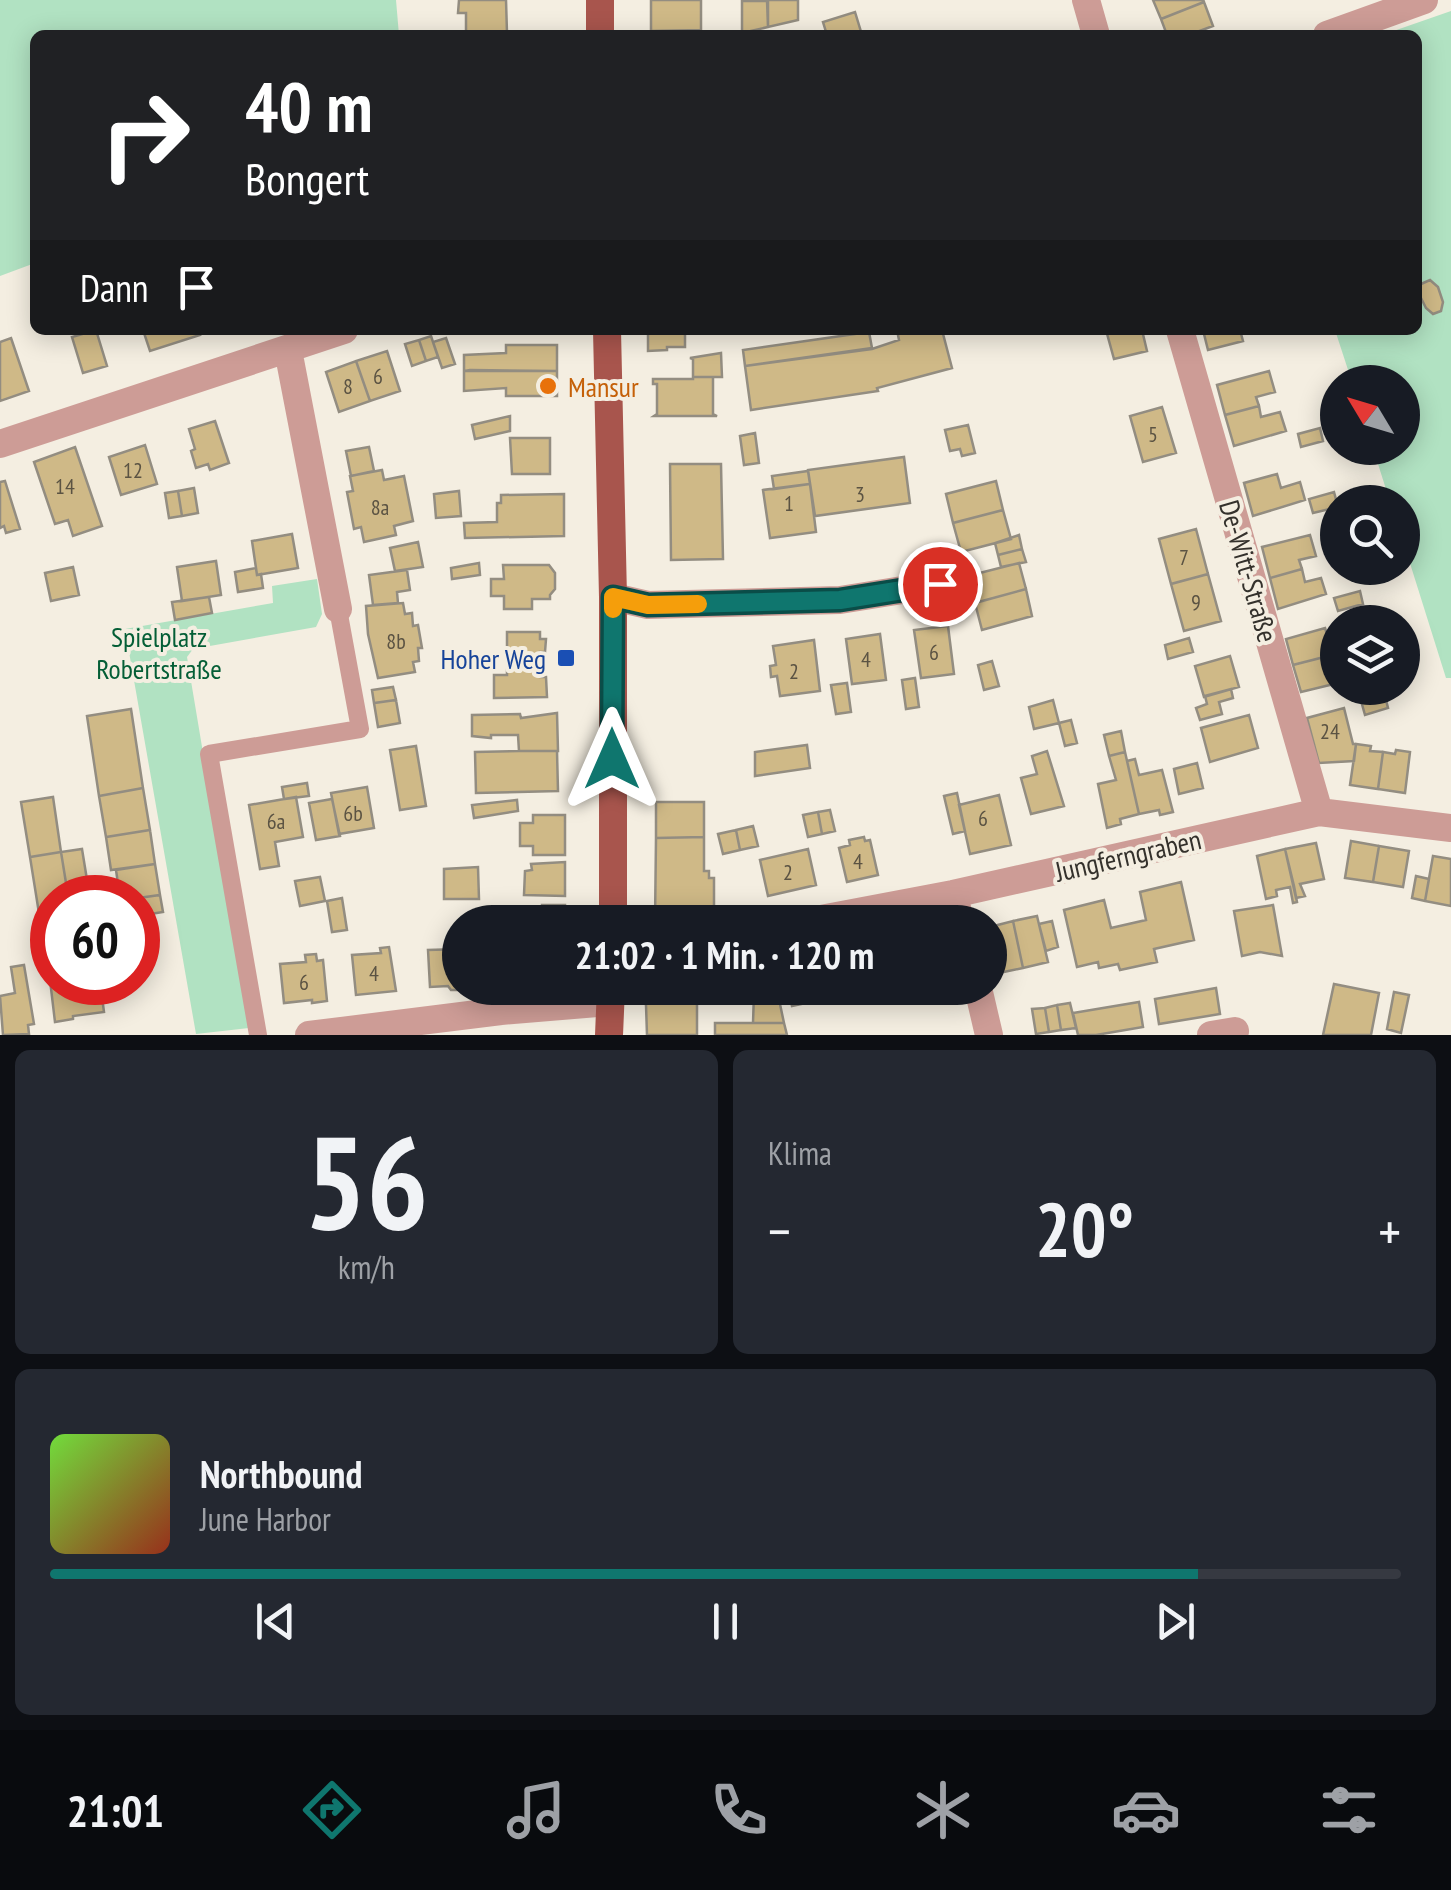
<!DOCTYPE html>
<html lang="de">
<meta charset="utf-8">
<style>
:root{--surface:#171b24;--page:#242831;--text:#f1f3f6;--muted:#9ea1a6;--line:#363941;--accent:#0f766e}
body{margin:0;font-family:"PT Sans Narrow",sans-serif;background:var(--page);color:var(--text);height:100vh;display:flex;flex-direction:column;font-size:38px;white-space:nowrap}
*{box-sizing:border-box;margin:0}
p{font-size:32px;color:var(--muted)}
.icon{flex:none;width:55px;height:55px;fill:none;stroke:currentColor;stroke-width:2;stroke-linecap:round;stroke-linejoin:round}
.map{position:relative;height:1035px;overflow:hidden}
.side{display:flex;flex-direction:column;gap:15px;padding:15px;background:#0d0f14;flex:1}
.side>*{flex:none}
.top-card{position:absolute;left:30px;top:30px;width:1392px;height:305px;border-radius:15px;box-shadow:0 5px 25px #0003;background:#202124;color:#fff;overflow:hidden}
.needle{width:65px;rotate:308deg}
.fabs{position:absolute;left:1320px;top:365px;display:grid;gap:20px}
.fabs a{display:grid;place-items:center;width:100px;height:100px;border-radius:50%;background:var(--surface);box-shadow:0 5px 25px #0003;font-size:50px}
.speed{position:absolute;left:30px;top:875px;display:flex;gap:20px;font-size:50px;font-weight:700;text-align:center}
.speed>*{display:grid;place-content:center;width:130px;height:130px;border-radius:50%;background:var(--surface);box-shadow:0 5px 25px #0003;line-height:1}
.speed .limit{border:15px solid #d22;background:#fff;color:#111}
.pin{position:absolute;display:grid;place-items:center;width:85px;height:85px;color:#fff;margin:-42px;border:5px solid #fff;border-radius:50%;box-shadow:0 2px 10px #0007}
.me{position:absolute;width:110px;margin:-55px;rotate:0deg;stroke-linejoin:round;filter:drop-shadow(0 0 8px #0008)}
.turn{display:flex;align-items:center;gap:35px;height:210px;padding:0 50px;font-size:45px}
.turn .icon{width:130px;height:130px;stroke-width:2.5}
.turn b{display:block;font-size:70px;line-height:85px}
.then{display:flex;align-items:center;height:95px;padding:0 50px;background:#0003;gap:20px;font-size:38px}
.big{font-size:75px;font-weight:800;line-height:1.1}
.side .card{flex:1;display:flex;flex-direction:column;justify-content:center;gap:15px;min-width:0;padding:0 35px;border-radius:15px;background:var(--page)}
.side .dial{align-items:center;gap:0}
.dial b{font-size:130px;line-height:1}
.song{display:flex;align-items:center;gap:30px}
.cover{width:120px;height:120px;border-radius:15px;background:linear-gradient(135deg,hsl(100 70% 55%),hsl(10 70% 35%))}
.played{height:10px;border-radius:5px;background:linear-gradient(90deg,var(--accent) 85%,var(--line) 85%)}
.keys{display:flex;justify-content:space-around;direction:ltr}
.heat{display:flex;justify-content:space-between;align-items:center;font-size:55px;direction:ltr}
.side .tiles{flex:1;display:grid;gap:15px;grid-template-columns:1fr 1fr}
.card:last-child{grid-column:span 2}
.trip{position:absolute;left:442px;top:905px;width:565px;height:100px;border-radius:50px;background:var(--surface);box-shadow:0 5px 25px #0003;font-weight:800;line-height:100px;text-align:center}
.tabs{display:flex;height:160px;justify-content:space-around;align-items:center;background:#090b0e;color:var(--muted)}
.tabs .icon{width:70px;height:70px}
.tabs .current{color:var(--accent)}
.tabs b{font-size:45px;color:var(--text)}
.map>svg:first-child{display:block}
</style>
<div class="map">
<svg width="1451" height="1035" viewBox="0 0 1451 1035">
<rect width="100%" height="100%" fill="#f4eee1"/>
<!-- green -->
<path fill="#b1e2c2" d="M0,0H396L399,35H35V263L0,276Z
M1451,11V678H1446L1403,541L1402,502H1390L1373,448H1402V382H1352L1335,330H1418V35H1382Z
M317,579L322,614L316,627L193,649L187,657L249,1028L196,1034L125,629L273,603L272,586Z"/>
<!-- building -->
<path fill="#cfb987" stroke="#938d81" stroke-width="2.5" d="M459,0H506L507,33L466,32V13H458Z
M651,0H701V30L651,31Z
M767,0H798V20L768,27Z
M1153,0H1203L1204,2L1161,19Z
M742,1H768V27L742,33Z
M1204,2L1213,26L1189,35H1167L1161,19Z
M855,12L862,35H827L823,22Z
M1430,280L1438,287L1443,302L1441,311L1433,314L1426,308L1419,294L1421,284Z
M96,330L107,366L83,373L72,337Z
M143,330H198L200,335L150,351Z
M648,330H685V347H667V350L648,351Z
M897,330H942L952,368L877,388L878,391L751,410L745,366L872,349L899,340Z
M1106,330H1142L1147,351L1114,359Z
M1203,330H1240L1243,341L1208,350Z
M869,332L872,348L745,366L743,350Z
M431,336L438,357L426,361L419,340Z
M11,338L29,391L0,401V342Z
M446,338L455,364L442,368L433,342Z
M419,340L426,361L412,366L405,344Z
M506,345H557V371H464V355L506,353Z
M387,351L400,391L370,401L356,361Z
M721,353L722,377H693V359L690,358Z
M356,361L370,401L339,412L326,372Z
M470,370L557,371V396H506V388L464,391V371Z
M1269,371L1275,392L1256,397L1259,406L1225,415L1217,385Z
M693,377H713V414L717,416H654L657,414V384H653V379H693Z
M1259,406L1261,417L1280,412L1286,431L1234,446L1225,415Z
M1162,407L1176,453L1143,462L1130,416Z
M510,416V431L475,439L472,425Z
M215,421L229,463L210,470L208,464L196,468L191,451L195,449L189,429Z
M968,425L975,453L962,456L960,449L950,451L945,430Z
M1320,428L1323,441L1301,447L1298,434Z
M755,433L759,463L744,465L740,436Z
M510,438H550V474H512Z
M145,445L157,484L121,495L109,457Z
M75,447L102,526L73,536L68,520L55,524L34,462Z
M369,447L374,471L351,476L346,451Z
M904,457L910,503L815,516L808,470Z
M670,464H721L723,559L671,560Z
M382,470L384,480L404,476L413,521L394,526L396,535L364,542L361,527L354,529L347,492L353,491L350,476Z
M808,471L810,484L774,489L772,476Z
M1277,474L1281,488L1300,482L1305,500L1253,516L1244,483Z
M5,481L20,529L6,533L4,526L0,528V482Z
M996,481L1003,510L953,523L946,494Z
M810,484L816,532L770,538L763,490Z
M194,488L198,513L182,516L178,491Z
M178,491L182,516L169,518L165,493Z
M459,491L461,516L436,518L434,494Z
M1334,492L1338,507L1313,513L1309,499Z
M564,494V536L465,538L464,523L497,522V503H501V495Z
M1003,510L1011,539L961,552L953,523Z
M1196,529L1208,574L1171,584L1159,539Z
M292,534L298,568L257,575L252,541Z
M1019,535L1022,549L998,555L995,543Z
M1310,535L1316,556L1299,560L1302,569L1270,578L1262,547Z
M418,542L423,567L395,571L390,548Z
M1022,549L1026,562L1001,567L998,555Z
M216,561L221,595L182,601L177,567Z
M479,563L480,575L452,579L451,568Z
M1019,563L1026,589L975,603L968,576Z
M503,565H549L555,573V589L550,595V599H532V609H504V596H491V579H504Z
M73,567L79,595L51,601L45,573Z
M256,568L257,575L261,574L263,588L238,592L235,572Z
M1302,569L1305,582L1321,578L1326,594L1278,609L1270,578Z
M407,570L410,590L397,592L398,603L373,605L369,575Z
M1208,574L1221,621L1184,631L1171,584Z
M1026,589L1032,616L982,630L975,603Z
M1360,591L1363,604L1338,611L1334,598Z
M209,597L212,613L175,620L172,602Z
M403,603L405,614L412,613L413,626L418,625L422,648H418L419,661L413,662L415,672L378,678L368,634L366,606Z
M948,626L954,674L921,678L914,630Z
M1325,628L1330,643L1325,645L1328,656L1293,665L1286,639Z
M507,632H540V639H546L545,652H540V667L507,668Z
M880,634L886,680L852,684L846,639Z
M1189,638L1193,652L1168,659L1165,645Z
M814,640L820,691L780,696L777,676L771,677L770,666L776,665L773,646Z
M1230,656L1239,687L1204,697L1195,666Z
M1328,656L1331,668L1336,666L1338,683L1301,692L1293,665Z
M992,661L999,686L984,690L978,665Z
M540,667V677H546L547,697L494,698V675H507V668Z
M915,678L919,707L906,709L902,680Z
M847,683L851,712L836,714L831,685Z
M393,687L396,700L374,703L372,690Z
M1366,688H1383L1388,708L1365,715L1358,690Z
M1231,689L1233,698L1219,702L1222,714L1200,720L1196,708L1207,704L1205,696Z
M396,700L400,723L378,727L374,703Z
M1053,700L1059,723L1034,729L1029,707Z
M1344,708L1353,744H1356L1354,761L1319,763L1307,718Z
M131,709L143,788L99,796L87,716Z
M557,713L558,751H519L518,735H491V738L472,736V715L520,714L521,718Z
M1249,715L1258,748L1210,762L1201,728Z
M1071,720L1077,743L1065,746L1059,723Z
M1121,731L1125,752L1109,756L1104,735Z
M1356,744L1371,746L1370,751L1383,752L1378,789L1350,785Z
M807,745L810,768L755,776V752Z
M416,746L426,806L400,810L390,750Z
M1396,750L1410,752L1405,793L1378,789L1383,752L1395,754Z
M519,751H557L558,791L476,793L475,752Z
M1047,751L1064,806L1031,814L1021,778L1037,774L1032,756Z
M1125,752L1139,814L1120,819L1121,824L1107,828L1098,784L1116,780L1109,756Z
M1135,759L1139,775L1162,770L1173,812L1160,815L1159,810L1139,814L1127,761Z
M1197,763L1203,788L1179,794L1174,769Z
M307,783L309,796L284,799L282,787Z
M367,787L374,828L339,834L331,793Z
M143,788L150,830L106,837L99,796Z
M957,793L965,831L953,834L944,796Z
M999,795L1011,845L970,854L959,805Z
M53,797L61,852L30,857L21,802Z
M296,797L303,837L275,842L279,866L260,869L249,805Z
M332,799L340,836L316,840L309,803Z
M517,800L518,811L474,818L472,805Z
M656,802H704V837L656,838Z
M830,810L835,831L822,834L818,812Z
M818,812L822,834L808,837L803,815Z
M533,815H565V855H533V846H520V823H533Z
M753,826L758,846L740,850L736,830Z
M150,830L155,864L111,870L106,837Z
M736,830L740,850L723,854L718,834Z
M704,837V871H709V878H714V910H703L676,918V922H655L656,838Z
M864,837L865,841L870,840L878,875L847,882L839,848L850,845L849,840Z
M1351,841L1379,846L1373,882L1345,878Z
M1316,843L1324,879L1300,884L1305,896L1296,898L1285,849Z
M1379,846L1409,851L1403,887L1373,882Z
M82,849L88,886L67,889L61,852Z
M808,849L816,885L768,896L760,860Z
M1285,849L1294,886L1297,902L1293,903L1290,887L1276,890L1277,896L1266,899L1257,856Z
M61,852L67,889L88,886L89,898H52V954L51,955L47,931L42,932L30,857Z
M1433,856L1451,859V906L1425,901Z
M565,862V896L524,895L525,871L532,870L531,864Z
M155,864L160,895L138,898H120L116,870Z
M478,867L479,899H444V869Z
M1416,876L1429,879L1425,901L1412,898Z
M320,877L325,901L300,906L295,881Z
M1181,882L1194,940L1154,949L1157,962L1120,970L1118,964L1099,968L1098,962L1077,967L1064,910L1104,900L1111,928L1146,920L1140,892Z
M160,895L163,912L138,916V898Z
M342,898L347,930L332,932L327,901Z
M542,905H565V922H541Z
M1273,905L1282,956L1260,952L1242,956L1234,911Z
M497,909H541V922H497Z
M1037,916L1048,962L1023,968L1013,921Z
M1013,921L1023,968L999,973L990,927Z
M1052,921L1058,947L1046,951L1039,924Z
M389,947L396,991L356,995L352,955L381,953L380,948Z
M460,949V988H465L463,990H451L448,986L430,987L428,950Z
M316,954L317,961L323,960L327,1001L312,1003V1000L284,1003L280,964L306,962L305,955Z
M24,965L34,1024L28,1025L29,1034L3,1035L0,996L15,993L11,967Z
M50,980H52V982H100L104,1012L73,1016V1019L55,1022Z
M1334,984L1379,993L1371,1035H1323Z
M788,988H827L829,998L792,1006Z
M1216,988L1220,1014L1159,1024L1155,999Z
M777,990L784,1023H753L754,993Z
M1394,992L1409,995L1401,1033L1387,1029Z
M651,993L655,997H697V1035H647L646,1005L643,1001Z
M1139,1002L1143,1027L1096,1035H1078L1073,1013Z
M1070,1003L1076,1028L1061,1030L1057,1005Z
M1057,1005L1061,1030L1049,1032L1045,1008Z
M1045,1008L1049,1032L1036,1034L1032,1009Z
M715,1023H784L787,1035H715Z"/>
<g fill="none" stroke-linecap="round" stroke-linejoin="round">
<!-- service -->
<path stroke="#cd9c96" stroke-width="18" d="M258,1035L209,754L360,729L338,609"/>
<!-- minor -->
<path stroke="#cd9c96" stroke-width="28" d="M1086,0L1096,35
M1327,35L1424,0
M1180,330L1319,812
M288,350L338,609
M0,444L344,330
M613,597L648,605L840,600L940,584
M953,894L961,922
M805,922L953,894L1319,812L1451,828
M978,988L989,1035
M309,1035L501,1011L610,1002
M1211,1035L1235,1031"/>
<!-- primary -->
<path stroke="#a8554d" stroke-width="28" d="M600,0V35
M607,330L613,597V922
M609,1035L611,988"/>
</g>
<g fill="none" stroke-linecap="round" stroke-linejoin="round">
<!-- route casing -->
<g stroke="#0a4d48" stroke-width="25">
<path id="route" d="M612,759L613,597L648,605L840,600L940,584"/>
</g>
<!-- route -->
<use href="#route" stroke="#0f766e" stroke-width="18"/>
<!-- slow -->
<path stroke="#f59e0b" stroke-width="18" d="M613,609V597L648,605L698,604"/>
</g>
<!-- markers -->
<circle fill="#e8710a" stroke="#f4eee1" stroke-width="4" cx="548" cy="386" r="10"/>
<rect fill="#1a4fb4" stroke="#f4eee1" stroke-width="4" x="556" y="648" width="20" height="20" rx="5"/>
<g text-anchor="middle" dominant-baseline="central" stroke-width="8" stroke-linejoin="round" paint-order="stroke">
<!-- number labels -->
<g font-size="22" fill="#5b5343">
<text x="378" y="376">6</text>
<text x="348" y="386">8</text>
<text x="1153" y="434">5</text>
<text x="133" y="470">12</text>
<text x="65" y="486">14</text>
<text x="860" y="494">3</text>
<text x="789" y="503">1</text>
<text x="380" y="507">8a</text>
<text x="1184" y="557">7</text>
<text x="1196" y="602">9</text>
<text x="396" y="641">8b</text>
<text x="934" y="652">6</text>
<text x="866" y="659">4</text>
<text x="794" y="671">2</text>
<text x="1330" y="731">24</text>
<text x="353" y="813">6b</text>
<text x="983" y="818">6</text>
<text x="276" y="821">6a</text>
<text x="858" y="861">4</text>
<text x="788" y="872">2</text>
<text x="374" y="973">4</text>
<text x="304" y="982">6</text>
</g>
<!-- food labels -->
<g font-size="28" fill="#c56008" stroke="#f4eee1" text-anchor="start">
<text x="568" y="386">Mansur</text>
</g>
<!-- street labels -->
<g font-size="28" fill="#34312c" stroke="#f4eee1">
<text transform="translate(1249 571) rotate(74)">De-Witt-Straße</text>
<text transform="translate(1128 855) rotate(-13)">Jungferngraben</text>
</g>
<!-- park labels -->
<g font-size="28" fill="#045e36" stroke="#f4eee1">
<text x="159" y="636">Spielplatz<tspan x="159" dy="32">Robertstraße</tspan></text>
</g>
<!-- transit labels -->
<g font-size="28" fill="#164399" stroke="#f4eee1" text-anchor="end">
<text x="546" y="658">Hoher Weg</text>
</g>
</g>
</svg>
<div class="fabs">
<a><svg class="needle" viewBox="-14 -14 28 28"><path d="M0-13l5 13h-10z" fill="#e53935"/><path d="M0 13l5-13h-10z" fill="#9ea1a6"/></svg></a>
<a><svg class="icon" aria-label="search" viewBox="0 0 24 24"><circle cx="10" cy="10" r="6"/><path d="M15 15l6 6"/></svg></a>
<a><svg class="icon" aria-label="layers" viewBox="0 0 24 24"><path d="M12 4l9 5-9 5-9-5zM3 14l9 5 9-5"/></svg></a>
</div>
<div class="speed"><div class="limit">60</div></div>
<div class="pin" style="left:940px;top:584px;background:#d93025"><svg class="icon" aria-label="arrive" viewBox="0 0 24 24"><path d="M6 21V4h12l-3 4 3 4H6"/></svg></div>
<svg class="me" style="left:612px;top:759px" viewBox="-20 -20 40 40"><path d="M0-17L14 15 0 8-14 15z" fill="#0f766e" stroke="#fff" stroke-width="4"/></svg>
<div class="trip">21:02 · 1 Min. · 120 m</div>
<div class="top-card">
<div class="turn"><svg class="icon" aria-label="right" viewBox="0 0 24 24"><path d="M7 20v-9h11M14 6l5 5-5 5"/></svg><div><b>40 m</b>Bongert</div></div>
<div class="then">Dann<svg class="icon" aria-label="arrive" viewBox="0 0 24 24"><path d="M6 21V4h12l-3 4 3 4H6"/></svg></div>
</div>
</div>
<section class="side">
<div class="tiles">
<div class="card dial"><b>56</b><p>km/h</p></div>
<div class="card"><p>Klima</p>
<div class="heat"><a>−</a><b class="big">20°</b><a>+</a></div>
</div>
<div class="card">
<div class="song"><i class="cover"></i><div><b>Northbound</b><p>June Harbor</p></div></div>
<div class="played"></div>
<div class="keys"><svg class="icon" aria-label="previous" viewBox="0 0 24 24"><path d="M18 5L8 12l10 7zM5 5v14"/></svg><svg class="icon" aria-label="pause" viewBox="0 0 24 24"><path d="M8 5v14M16 5v14"/></svg><svg class="icon" aria-label="next" viewBox="0 0 24 24"><path d="M6 5l10 7-10 7zM19 5v14"/></svg></div>
</div>
</div>
</section>
<nav class="tabs">
<b>21:01</b>
<svg class="icon current" aria-label="directions" viewBox="0 0 24 24"><path d="M12 3l9 9-9 9-9-9zM9 14v-3h6M13 9l2 2-2 2"/></svg>
<svg class="icon" aria-label="music" viewBox="0 0 24 24"><path d="M9 18V5l10-2v13"/><circle cx="6" cy="18" r="3"/><circle cx="16" cy="16" r="3"/></svg>
<svg class="icon" aria-label="phone" viewBox="0 0 24 24"><path d="M5 4h4l2 5-3 2q2 4 5 5l2-3 5 2v4C11 20 4 13 5 4z"/></svg>
<svg class="icon" aria-label="climate" viewBox="0 0 24 24"><path d="M12 3v18M4 7l16 10M4 17L20 7"/></svg>
<svg class="icon" aria-label="car" viewBox="0 0 24 24"><path d="M5 17H2v-5l4-1 3-4h7l3 4 3 1v5h-3M9 17h6M6 11h13"/><circle cx="7" cy="17" r="2"/><circle cx="17" cy="17" r="2"/></svg>
<svg class="icon" aria-label="filters" viewBox="0 0 24 24"><path d="M4 7h16M4 17h16"/><circle cx="9" cy="7" r="2"/><circle cx="15" cy="17" r="2"/></svg>
</nav>
